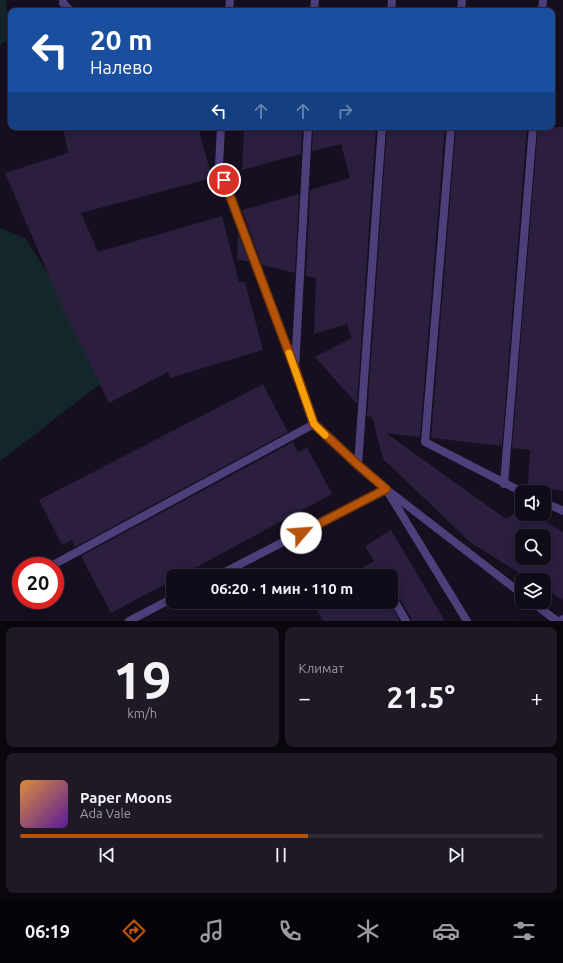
<!DOCTYPE html>
<html lang="ru">
<meta charset="utf-8">
<style>
:root{--surface:#100b18;--page:#1e1925;--text:#f1f3f6;--muted:#9c9ba2;--line:#302b37;--accent:#b45309}
body{margin:0;font-family:Ubuntu,sans-serif;background:var(--page);color:var(--text);height:100vh;display:flex;flex-direction:column;font-size:15px;white-space:nowrap}
*{box-sizing:border-box;margin:0}
p{font-size:13px;color:var(--muted)}
.icon{flex:none;width:22px;height:22px;fill:none;stroke:currentColor;stroke-width:2;stroke-linecap:round;stroke-linejoin:round}
.map{position:relative;height:621px;overflow:hidden}
.panel{display:flex;flex-direction:column;gap:6px;padding:6px;background:#09060d;flex:1}
.panel>*{flex:none}
.hud{position:absolute;left:8px;top:8px;width:547px;height:122px;border-radius:8px;box-shadow:0 2px 10px #0003,0 0 0 1px var(--line);background:#1a4fa0;color:#fff;overflow:hidden}
.fabs{position:absolute;left:515px;top:485px;display:grid;gap:8px}
.fabs a{display:grid;place-items:center;width:36px;height:36px;border-radius:8px;background:var(--surface);box-shadow:0 2px 10px #0003,0 0 0 1px var(--line);font-size:20px}
.speed{position:absolute;left:12px;top:557px;display:flex;gap:8px;font-size:20px;font-weight:700;text-align:center}
.speed>*{display:grid;place-content:center;width:52px;height:52px;border-radius:50%;background:var(--surface);box-shadow:0 2px 10px #0003,0 0 0 1px var(--line);line-height:1}
.speed .limit{border:6px solid #d22;background:#fff;color:#111}
.pin{position:absolute;display:grid;place-items:center;width:34px;height:34px;color:#fff;margin:-17px;border:2px solid #fff;border-radius:50%;box-shadow:0 1px 4px #0007}
.me{position:absolute;width:44px;margin:-22px;rotate:63deg;stroke-linejoin:round;filter:drop-shadow(0 0 3px #0008)}
.turn{display:flex;align-items:center;gap:14px;height:84px;padding:0 16px;font-size:18px}
.turn .icon{width:52px;height:52px;stroke-width:2.5}
.turn b{display:block;font-size:28px;line-height:34px}
.lanes{display:flex;align-items:center;height:38px;padding:0 16px;background:#0003;justify-content:center;gap:20px;direction:ltr}
.lanes .off{opacity:.35}
.big{font-size:30px;font-weight:600;line-height:1.1}
.panel .widget{flex:1;display:flex;flex-direction:column;justify-content:center;gap:6px;min-width:0;padding:0 14px;border-radius:8px;background:var(--page)}
.panel .dial{align-items:center;gap:0}
.dial b{font-size:52px;line-height:1}
.song{display:flex;align-items:center;gap:12px}
.cover{width:48px;height:48px;border-radius:6px;background:linear-gradient(135deg,hsl(30 70% 55%),hsl(270 70% 35%))}
.played{height:4px;border-radius:2px;background:linear-gradient(90deg,var(--accent) 55%,var(--line) 55%)}
.keys{display:flex;justify-content:space-around;direction:ltr}
.heat{display:flex;justify-content:space-between;align-items:center;font-size:22px;direction:ltr}
.panel .tiles{flex:1;display:grid;gap:6px;grid-template-columns:1fr 1fr}
.widget:last-child{grid-column:span 2}
.trip{position:absolute;left:166px;top:569px;width:232px;height:40px;border-radius:8px;background:var(--surface);box-shadow:0 2px 10px #0003,0 0 0 1px var(--line);font-weight:600;line-height:40px;text-align:center}
.tab-bar{display:flex;height:64px;justify-content:space-around;align-items:center;background:#06040a;color:var(--muted)}
.tab-bar .icon{width:28px;height:28px}
.tab-bar .current{color:var(--accent)}
.tab-bar b{font-size:18px;color:var(--text)}
.map>svg:first-child{display:block}
</style>
<div class="map">
<svg width="563" height="621" viewBox="0 0 563 621">
<rect width="100%" height="100%" fill="#150f20"/>
<!-- green -->
<path fill="#132629" d="M0,0H6L9,39L0,45Z
M0,228L26,239L112,375L0,461Z"/>
<!-- building -->
<path fill="#2b1e3f" fill-rule="evenodd" d="M63,127H198L212,178L81,213L98,252L222,216L239,282H245L263,350L170,378L168,372L109,403L60,302L5,173L68,153Z
M244,127H302L301,154L242,170Z
M313,127H376L357,404L315,357L352,338L347,324L314,334L316,278L306,276L310,190L350,178L341,144L312,151Z
M387,127H445L420,437L386,433L506,519L522,509V514H533L563,532V600L544,588V580H531L470,542L383,459L374,424L375,425L372,417L367,416ZM522,536H544V558H522Z
M456,127H527L502,446L431,438Z
M538,127H563V491L528,486L530,450L512,448Z
M299,194L295,273L262,265L242,210Z
M238,233L249,262L237,259Z
M263,384L288,432L75,547L72,540L62,545L39,500Z
M293,442L298,452L307,447L332,494L180,576H173V580L111,613L81,556Z
M391,530L445,621H411V618L397,594L394,592H391V576H349L374,561L365,546Z
M312,602H389L400,621H323Z"/>
<g fill="none" stroke-linecap="round" stroke-linejoin="round">
<!-- service -->
<path stroke="#4d3f7a" stroke-width="8" d="M63,0V3L71,11
M229,11L230,0
M314,11L315,0
M391,11L392,0
M461,11L462,0
M542,11L543,0
M221,127L219,165L294,367
M308,127L295,369L314,424L358,465
M382,127L358,465L386,489L522,594
M451,127L425,442L522,492
M504,484L533,127
M544,502L563,511
M51,566L314,424
M217,576L386,489L467,621
M392,597L406,621
M532,602L557,621
M129,621L173,598"/>
<!-- minor -->
<path stroke="#4d3f7a" stroke-width="8" d="M560,621L563,619"/>
</g>
<g fill="none" stroke-linecap="round" stroke-linejoin="round">
<!-- route casing -->
<g stroke="#753606" stroke-width="10">
<path id="route" d="M224,180L295,369L314,424L358,465L386,489L301,533"/>
</g>
<!-- route -->
<use href="#route" stroke="#b45309" stroke-width="7"/>
<!-- slow -->
<path stroke="#f59e0b" stroke-width="7" d="M289,353L314,424L325,435"/>
</g>
</svg>
<div class="fabs">
<a><svg class="icon" aria-label="sound" viewBox="0 0 24 24"><path d="M4 9h4l5-4v14l-5-4H4zM17 9q2 3 0 6"/></svg></a>
<a><svg class="icon" aria-label="search" viewBox="0 0 24 24"><circle cx="10" cy="10" r="6"/><path d="M15 15l6 6"/></svg></a>
<a><svg class="icon" aria-label="layers" viewBox="0 0 24 24"><path d="M12 4l9 5-9 5-9-5zM3 14l9 5 9-5"/></svg></a>
</div>
<div class="speed"><div class="limit">20</div></div>
<div class="pin" style="left:224px;top:180px;background:#d93025"><svg class="icon" aria-label="arrive" viewBox="0 0 24 24"><path d="M6 21V4h12l-3 4 3 4H6"/></svg></div>
<svg class="me" style="left:301px;top:533px" viewBox="-20 -20 40 40"><circle r="19" fill="#fff"/><path d="M0-13L10 11 0 6-10 11z" fill="#b45309"/></svg>
<div class="trip">06:20 · 1 мин · 110 m</div>
<div class="hud">
<div class="turn"><svg class="icon" aria-label="left" viewBox="0 0 24 24"><path d="M17 20v-9H6M10 6l-5 5 5 5"/></svg><div><b>20 m</b>Налево</div></div>
<div class="lanes"><svg class="icon" aria-label="left" viewBox="0 0 24 24"><path d="M17 20v-9H6M10 6l-5 5 5 5"/></svg><svg class="icon off" aria-label="ahead" viewBox="0 0 24 24"><path d="M12 20V5M6 11l6-6 6 6"/></svg><svg class="icon off" aria-label="ahead" viewBox="0 0 24 24"><path d="M12 20V5M6 11l6-6 6 6"/></svg><svg class="icon off" aria-label="right" viewBox="0 0 24 24"><path d="M7 20v-9h11M14 6l5 5-5 5"/></svg></div>
</div>
</div>
<section class="panel">
<div class="tiles">
<div class="widget dial"><b>19</b><p>km/h</p></div>
<div class="widget"><p>Климат</p>
<div class="heat"><a>−</a><b class="big">21.5°</b><a>+</a></div>
</div>
<div class="widget">
<div class="song"><i class="cover"></i><div><b>Paper Moons</b><p>Ada Vale</p></div></div>
<div class="played"></div>
<div class="keys"><svg class="icon" aria-label="previous" viewBox="0 0 24 24"><path d="M18 5L8 12l10 7zM5 5v14"/></svg><svg class="icon" aria-label="pause" viewBox="0 0 24 24"><path d="M8 5v14M16 5v14"/></svg><svg class="icon" aria-label="next" viewBox="0 0 24 24"><path d="M6 5l10 7-10 7zM19 5v14"/></svg></div>
</div>
</div>
</section>
<nav class="tab-bar">
<b>06:19</b>
<svg class="icon current" aria-label="directions" viewBox="0 0 24 24"><path d="M12 3l9 9-9 9-9-9zM9 14v-3h6M13 9l2 2-2 2"/></svg>
<svg class="icon" aria-label="music" viewBox="0 0 24 24"><path d="M9 18V5l10-2v13"/><circle cx="6" cy="18" r="3"/><circle cx="16" cy="16" r="3"/></svg>
<svg class="icon" aria-label="phone" viewBox="0 0 24 24"><path d="M5 4h4l2 5-3 2q2 4 5 5l2-3 5 2v4C11 20 4 13 5 4z"/></svg>
<svg class="icon" aria-label="climate" viewBox="0 0 24 24"><path d="M12 3v18M4 7l16 10M4 17L20 7"/></svg>
<svg class="icon" aria-label="car" viewBox="0 0 24 24"><path d="M5 17H2v-5l4-1 3-4h7l3 4 3 1v5h-3M9 17h6M6 11h13"/><circle cx="7" cy="17" r="2"/><circle cx="17" cy="17" r="2"/></svg>
<svg class="icon" aria-label="filters" viewBox="0 0 24 24"><path d="M4 7h16M4 17h16"/><circle cx="9" cy="7" r="2"/><circle cx="15" cy="17" r="2"/></svg>
</nav>
